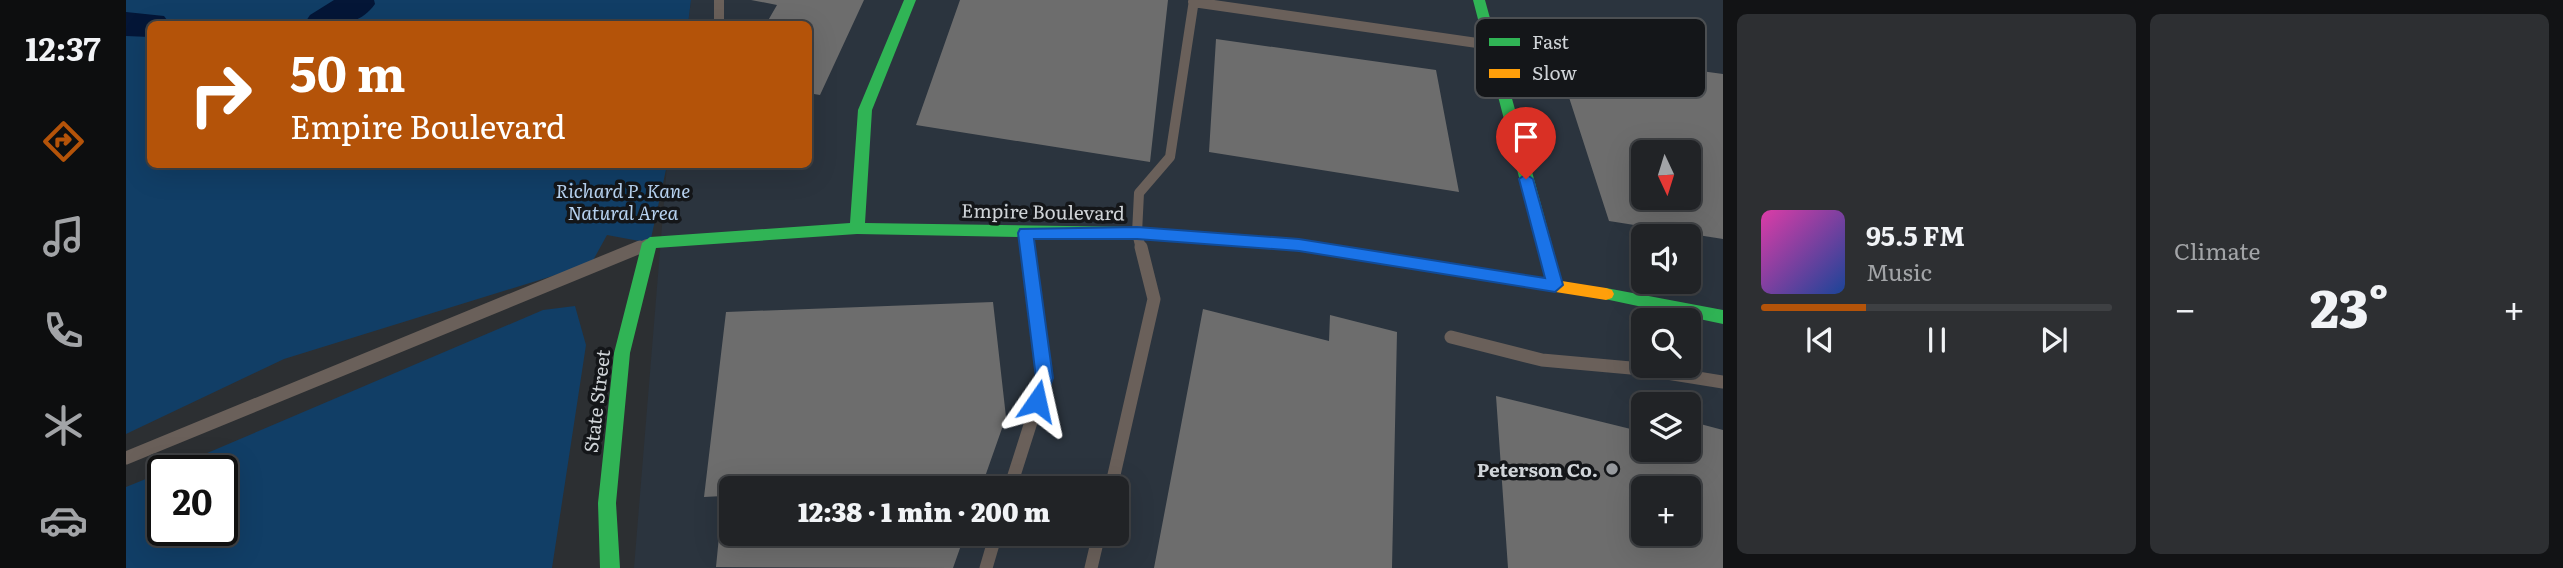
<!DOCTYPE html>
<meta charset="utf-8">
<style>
:root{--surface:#212326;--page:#2d2f32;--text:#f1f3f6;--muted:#a2a4a7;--line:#3e4043;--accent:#b45309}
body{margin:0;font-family:Literata,serif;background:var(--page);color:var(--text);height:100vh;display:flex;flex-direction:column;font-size:26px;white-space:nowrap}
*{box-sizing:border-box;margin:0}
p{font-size:23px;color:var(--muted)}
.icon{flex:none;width:38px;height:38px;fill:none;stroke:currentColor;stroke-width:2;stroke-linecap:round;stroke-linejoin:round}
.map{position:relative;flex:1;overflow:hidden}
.panel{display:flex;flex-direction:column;gap:14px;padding:14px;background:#121315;width:840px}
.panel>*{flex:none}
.hud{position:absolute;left:21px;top:21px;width:665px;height:147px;border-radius:10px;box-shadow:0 7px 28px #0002,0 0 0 2px var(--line);background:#b45309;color:#fff;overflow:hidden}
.needle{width:46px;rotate:176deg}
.fabs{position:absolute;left:1505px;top:140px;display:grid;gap:14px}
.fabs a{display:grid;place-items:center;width:70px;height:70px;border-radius:10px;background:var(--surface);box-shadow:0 7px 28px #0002,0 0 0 2px var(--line);font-size:35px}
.speed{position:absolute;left:21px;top:455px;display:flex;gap:14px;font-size:35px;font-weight:700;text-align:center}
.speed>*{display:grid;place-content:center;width:91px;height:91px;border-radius:50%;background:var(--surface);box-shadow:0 7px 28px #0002,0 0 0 2px var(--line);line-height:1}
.speed .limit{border:4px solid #111;border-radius:10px;background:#fff;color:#111}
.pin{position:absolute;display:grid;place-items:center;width:60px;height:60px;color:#fff;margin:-72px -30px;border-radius:50% 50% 50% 0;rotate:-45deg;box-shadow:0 0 7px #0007}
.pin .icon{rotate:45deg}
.me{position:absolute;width:77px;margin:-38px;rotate:11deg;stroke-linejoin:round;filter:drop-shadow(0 0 5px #0008)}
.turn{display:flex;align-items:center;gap:24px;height:147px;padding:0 28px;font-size:32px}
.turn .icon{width:91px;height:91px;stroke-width:2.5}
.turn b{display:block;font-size:49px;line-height:60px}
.big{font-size:52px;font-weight:800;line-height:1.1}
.panel .widget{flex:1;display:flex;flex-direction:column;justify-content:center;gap:10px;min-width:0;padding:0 24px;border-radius:10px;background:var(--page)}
.song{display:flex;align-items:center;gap:21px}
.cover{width:84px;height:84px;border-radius:10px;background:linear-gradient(135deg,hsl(320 70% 55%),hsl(220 70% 35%))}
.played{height:7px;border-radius:4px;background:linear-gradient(90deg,var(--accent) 30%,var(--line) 30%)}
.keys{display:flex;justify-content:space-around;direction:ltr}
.heat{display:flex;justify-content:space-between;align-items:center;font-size:38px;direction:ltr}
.panel .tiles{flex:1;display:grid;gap:14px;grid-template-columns:repeat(2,1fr)}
.trip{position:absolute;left:593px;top:476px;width:410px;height:70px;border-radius:10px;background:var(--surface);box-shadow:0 7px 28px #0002,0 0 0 2px var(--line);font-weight:800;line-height:70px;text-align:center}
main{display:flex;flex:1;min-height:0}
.menu{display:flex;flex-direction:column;width:126px;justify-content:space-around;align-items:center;background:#0d0e0f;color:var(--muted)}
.menu .icon{width:49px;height:49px}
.menu .current{color:var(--accent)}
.menu b{font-size:32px;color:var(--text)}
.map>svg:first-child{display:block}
</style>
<main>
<nav class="menu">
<b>12:37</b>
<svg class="icon current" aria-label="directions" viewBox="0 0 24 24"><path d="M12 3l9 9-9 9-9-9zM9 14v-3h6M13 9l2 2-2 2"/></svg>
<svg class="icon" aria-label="music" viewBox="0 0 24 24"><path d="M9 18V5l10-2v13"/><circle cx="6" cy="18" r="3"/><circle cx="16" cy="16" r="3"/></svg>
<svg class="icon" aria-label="phone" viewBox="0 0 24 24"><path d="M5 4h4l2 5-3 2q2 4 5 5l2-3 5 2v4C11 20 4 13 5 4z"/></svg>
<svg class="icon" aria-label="climate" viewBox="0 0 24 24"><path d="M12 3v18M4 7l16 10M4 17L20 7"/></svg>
<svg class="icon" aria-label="car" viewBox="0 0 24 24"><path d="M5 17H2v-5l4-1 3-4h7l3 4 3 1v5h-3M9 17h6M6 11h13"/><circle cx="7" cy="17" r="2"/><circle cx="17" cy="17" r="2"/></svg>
</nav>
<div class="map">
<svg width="1597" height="568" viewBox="0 0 1597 568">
<rect width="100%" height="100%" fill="#2c2f32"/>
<!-- built -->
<path fill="#2b343e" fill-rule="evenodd" d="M565,0H1597V568H508L541,165L682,164V24H562ZM1517,152H1563V198H1517ZM1517,236H1563V282H1517ZM1517,320H1563V366H1517ZM1517,404H1563V450H1517ZM606,488H990V534H606ZM1517,488H1563V534H1517Z"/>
<!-- green -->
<path fill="#113e66" d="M0,0H565L562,24H24V164L541,165L524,243L481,235L465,264L158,359L0,434Z
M449,306L460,345L426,568H0V487L37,472V530H96V471H39L417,310Z"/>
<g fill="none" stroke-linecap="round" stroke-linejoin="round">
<!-- river -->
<path fill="#041637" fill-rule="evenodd" d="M208,0H248L249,4C231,29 206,24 178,24L184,15Z
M0,12L38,16L44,24H24V37L0,36Z"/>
</g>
<!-- building -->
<path fill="#6d6d6d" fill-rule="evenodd" d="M625,0H738L694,95L682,93V24H640L651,5Z
M834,0H1042L1024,162L790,125Z
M1090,39L1310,70L1333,192L1083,152Z
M1428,51L1597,74V239L1483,221ZM1517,152H1563V198H1517Z
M867,302L880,417L855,488H606V534H839L827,568L590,567L597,496L578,497L600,312Z
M1077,309L1203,341L1204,315L1271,332L1266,568H1028Z
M1370,396L1517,432V450H1563V421L1597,430V568H1382ZM1517,488H1563V534H1517Z"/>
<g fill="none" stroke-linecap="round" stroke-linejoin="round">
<!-- lane-far1 -->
<path stroke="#6a605a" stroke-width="10" d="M593,0V24
M1067,2L1365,45
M900,233L902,249
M510,249L521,244
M1015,249L1011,233L1013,193L1044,157L1068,0"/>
<!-- lane -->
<path stroke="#6a605a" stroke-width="13" d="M1325,337L1416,360L1516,369L1597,382
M0,458L514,247
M884,488L919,378L902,247
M985,488L1028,299L1015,247
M860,568L870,534
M965,568L973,534"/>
<!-- fast -->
<path fill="#30b455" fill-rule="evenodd" d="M778,0H790L746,110L739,223L1011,227L1122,235L1130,241L1122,247L1011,239L731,234L530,248L504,353L490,503L494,568H474L472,503L488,353L516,243L524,237L724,223L732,110Z
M1347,0H1359L1437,285L1435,289H1423L1421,285Z
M1480,288L1597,310V324L1474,298L1472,294L1474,290Z"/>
<!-- slow -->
<path fill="#ff9f0a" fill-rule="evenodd" d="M1122,235L1173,239L1480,288L1486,290L1488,294L1486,298L1480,300L1173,251L1122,247L1114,241Z"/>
</g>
<!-- route -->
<path fill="#1a73e8" stroke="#114b97" stroke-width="2" d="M1400,174L1407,179L1437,285L1429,292L1173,251L1011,239H908L927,378L917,406L911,408L902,401L910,378L892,233L894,229L1011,227L1173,239L1419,278L1393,179Z"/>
<!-- markers -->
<circle fill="#979a9e" stroke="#141619" stroke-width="2.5" cx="1486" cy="469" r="7"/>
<g text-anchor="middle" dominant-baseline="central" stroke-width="7" stroke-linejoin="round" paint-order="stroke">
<!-- park labels -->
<g font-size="19" font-style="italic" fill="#b7d2f0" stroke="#141619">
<text x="497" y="190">Richard P. Kane<tspan x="497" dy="22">Natural Area</tspan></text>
</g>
<!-- street labels -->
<g font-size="19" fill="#d0d4d8" stroke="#141619">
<text transform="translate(917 211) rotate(1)">Empire Boulevard</text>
<text transform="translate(470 401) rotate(-83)">State Street</text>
</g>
<!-- poi labels -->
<g font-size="19" font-weight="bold" fill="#d0d4d8" stroke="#141619" text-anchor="end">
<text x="1472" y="469">Peterson Co.</text>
</g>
</g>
<!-- legend -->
<rect x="1349" y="18" width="231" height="80" rx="10" fill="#141619" stroke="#4c4f52" stroke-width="2"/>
<rect x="1363" y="38" width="31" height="8" fill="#30b455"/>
<rect x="1363" y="69" width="31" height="9" fill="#ff9f0a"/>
<g font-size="19" fill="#d0d4d8">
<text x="1406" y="49">Fast</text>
<text x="1406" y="80">Slow</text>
</g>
</svg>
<div class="fabs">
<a><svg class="needle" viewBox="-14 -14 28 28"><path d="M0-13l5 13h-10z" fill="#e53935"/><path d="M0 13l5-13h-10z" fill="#a2a4a7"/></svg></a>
<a><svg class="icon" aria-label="sound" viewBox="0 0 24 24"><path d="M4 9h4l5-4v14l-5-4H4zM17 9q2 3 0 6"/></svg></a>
<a><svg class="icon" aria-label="search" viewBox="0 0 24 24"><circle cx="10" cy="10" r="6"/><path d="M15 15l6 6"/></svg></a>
<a><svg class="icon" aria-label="layers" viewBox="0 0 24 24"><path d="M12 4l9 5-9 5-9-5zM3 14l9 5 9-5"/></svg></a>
<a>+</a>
</div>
<div class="speed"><div class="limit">20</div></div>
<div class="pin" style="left:1400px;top:179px;background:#d93025"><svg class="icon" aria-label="arrive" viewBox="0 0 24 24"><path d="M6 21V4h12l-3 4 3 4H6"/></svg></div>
<svg class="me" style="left:911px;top:401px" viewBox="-20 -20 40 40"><path d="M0-17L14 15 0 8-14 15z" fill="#1a73e8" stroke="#fff" stroke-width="4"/></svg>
<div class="trip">12:38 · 1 min · 200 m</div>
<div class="hud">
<div class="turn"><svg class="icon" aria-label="right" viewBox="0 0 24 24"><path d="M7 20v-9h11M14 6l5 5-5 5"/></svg><div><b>50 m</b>Empire Boulevard</div></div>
</div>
</div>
<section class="panel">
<div class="tiles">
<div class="widget">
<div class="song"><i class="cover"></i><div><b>95.5 FM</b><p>Music</p></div></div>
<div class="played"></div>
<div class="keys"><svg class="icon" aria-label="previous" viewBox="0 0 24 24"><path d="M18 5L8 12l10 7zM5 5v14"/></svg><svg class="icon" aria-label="pause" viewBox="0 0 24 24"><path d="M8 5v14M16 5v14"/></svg><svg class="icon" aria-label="next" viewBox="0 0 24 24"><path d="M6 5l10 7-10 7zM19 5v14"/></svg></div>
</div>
<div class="widget"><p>Climate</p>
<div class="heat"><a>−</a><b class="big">23°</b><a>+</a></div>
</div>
</div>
</section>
</main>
